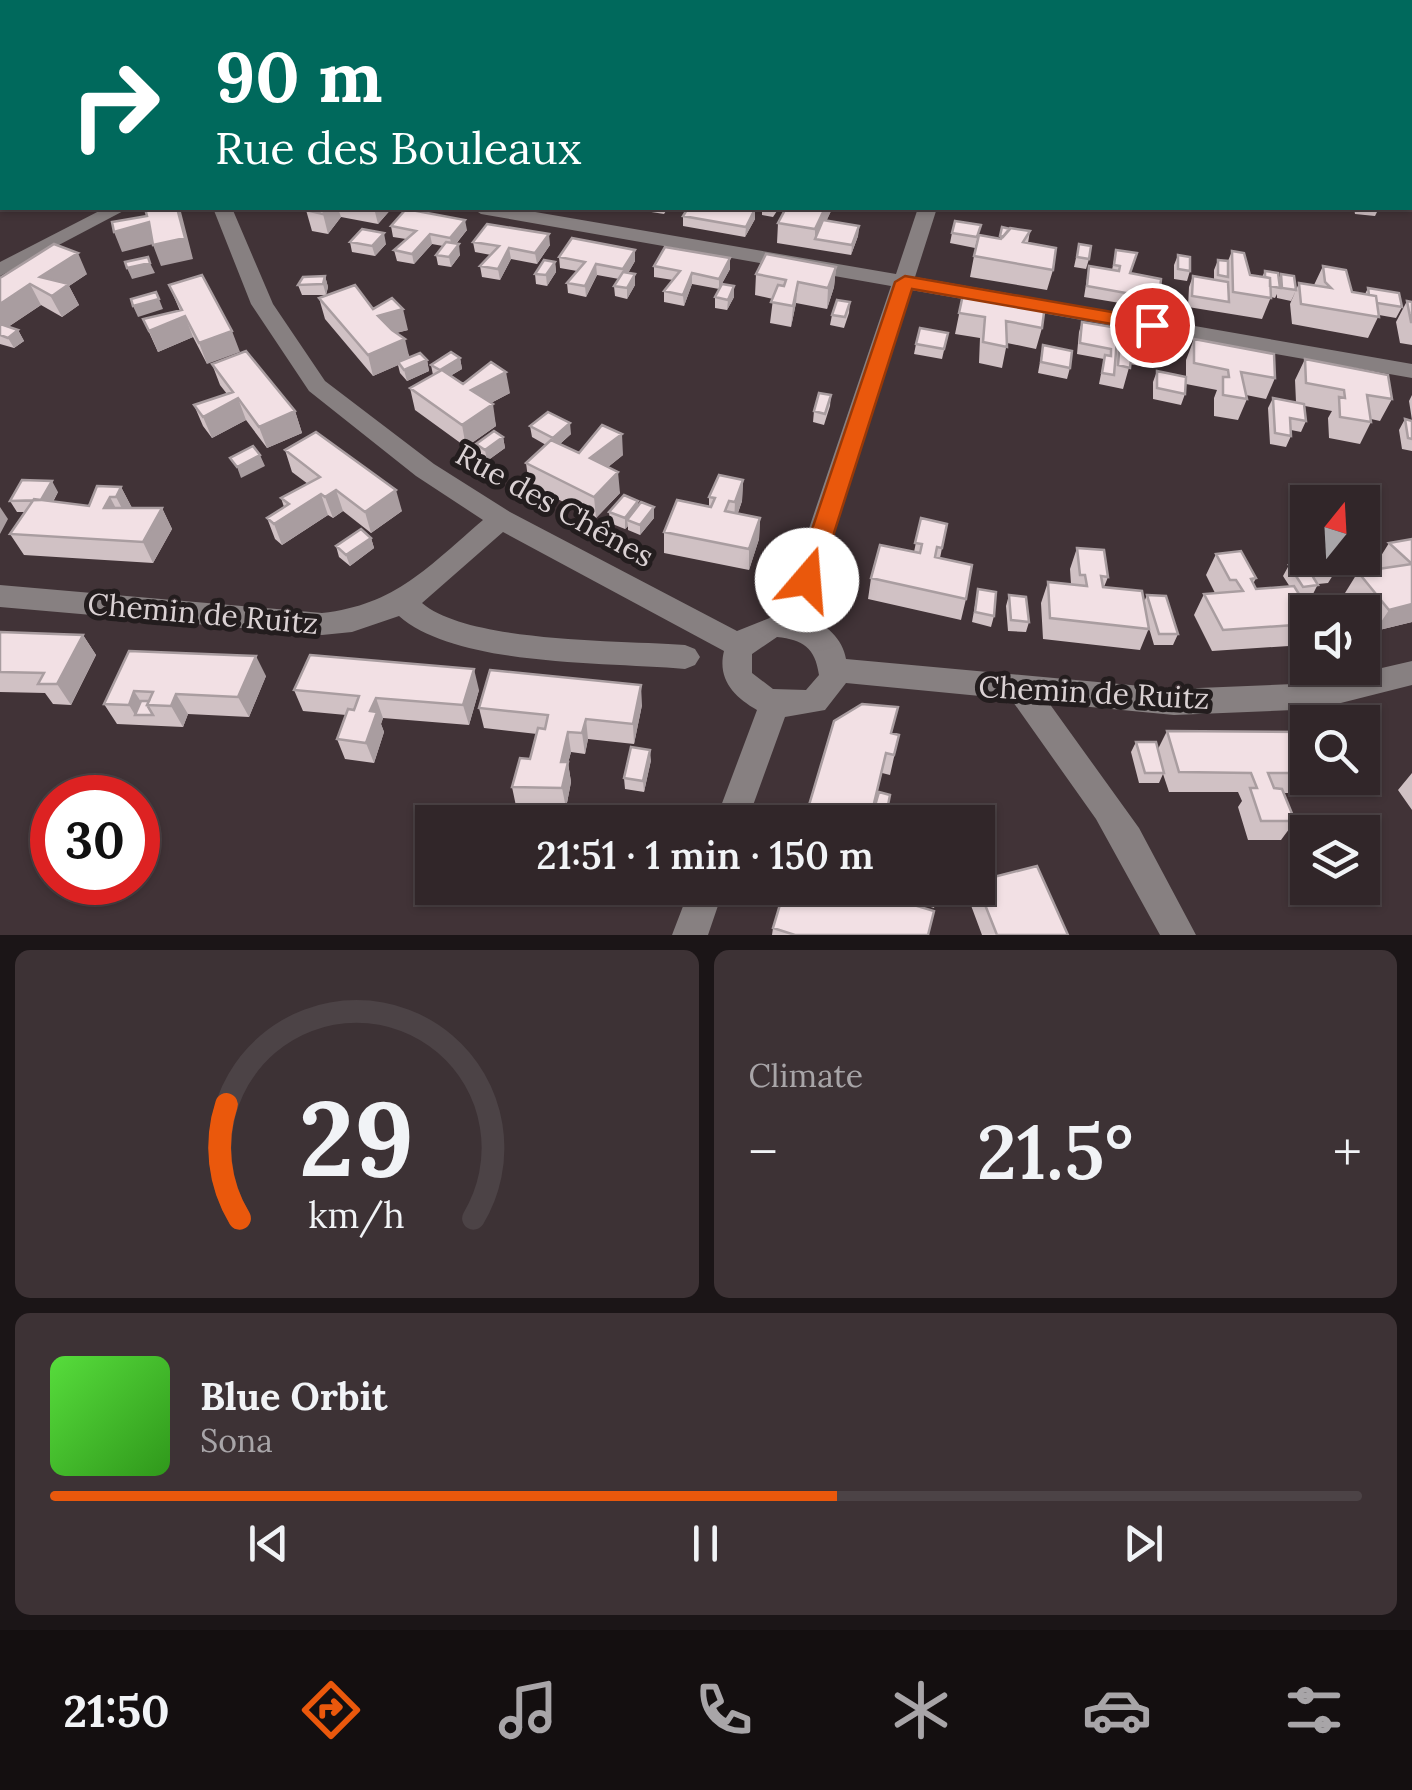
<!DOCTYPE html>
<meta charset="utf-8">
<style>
:root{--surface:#312629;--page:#3d3235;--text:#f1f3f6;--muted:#a8a5a8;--line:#4c4346;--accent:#ea580c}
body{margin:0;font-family:Lora,serif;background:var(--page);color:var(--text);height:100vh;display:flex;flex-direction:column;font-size:38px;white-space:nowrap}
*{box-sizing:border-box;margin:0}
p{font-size:32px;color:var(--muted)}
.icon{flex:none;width:55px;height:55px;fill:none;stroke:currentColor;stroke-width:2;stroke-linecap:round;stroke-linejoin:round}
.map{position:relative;height:935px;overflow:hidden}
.details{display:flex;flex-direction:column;gap:15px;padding:15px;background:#1b1517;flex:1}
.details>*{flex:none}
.hud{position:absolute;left:0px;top:0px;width:1412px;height:210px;box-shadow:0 2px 8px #0004,0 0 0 2px var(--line);background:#00695c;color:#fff;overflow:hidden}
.needle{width:65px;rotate:18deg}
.controls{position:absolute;left:1290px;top:485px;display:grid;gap:20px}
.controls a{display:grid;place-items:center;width:90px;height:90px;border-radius:0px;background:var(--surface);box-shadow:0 2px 8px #0004,0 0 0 2px var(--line);font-size:50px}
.speed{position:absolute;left:30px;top:775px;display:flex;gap:20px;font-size:50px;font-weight:700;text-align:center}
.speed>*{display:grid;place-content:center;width:130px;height:130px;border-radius:50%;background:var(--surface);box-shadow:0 2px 8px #0004,0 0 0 2px var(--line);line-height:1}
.speed .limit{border:15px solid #d22;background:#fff;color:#111}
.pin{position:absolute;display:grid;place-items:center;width:85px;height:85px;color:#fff;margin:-42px;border:5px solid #fff;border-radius:50%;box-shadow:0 2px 10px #0007}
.me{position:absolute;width:110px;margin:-55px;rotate:18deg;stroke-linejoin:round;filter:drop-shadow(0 0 8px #0008)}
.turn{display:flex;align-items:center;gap:35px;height:210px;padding:0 50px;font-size:45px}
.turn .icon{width:130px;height:130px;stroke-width:2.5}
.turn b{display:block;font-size:70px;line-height:85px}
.big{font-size:75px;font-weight:600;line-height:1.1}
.details .widget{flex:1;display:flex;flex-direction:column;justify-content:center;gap:15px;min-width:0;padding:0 35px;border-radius:15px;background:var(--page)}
.details .dial{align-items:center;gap:0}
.dial svg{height:260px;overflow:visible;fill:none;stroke:var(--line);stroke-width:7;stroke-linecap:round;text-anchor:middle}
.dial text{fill:var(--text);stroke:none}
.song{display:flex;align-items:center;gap:30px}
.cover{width:120px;height:120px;border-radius:15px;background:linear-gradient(135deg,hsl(110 70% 55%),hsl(110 70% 35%))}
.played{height:10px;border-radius:5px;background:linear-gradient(90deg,var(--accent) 60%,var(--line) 60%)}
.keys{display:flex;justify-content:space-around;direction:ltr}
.heat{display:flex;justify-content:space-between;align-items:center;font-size:55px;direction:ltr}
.details .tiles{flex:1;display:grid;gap:15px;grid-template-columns:1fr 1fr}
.widget:last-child{grid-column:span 2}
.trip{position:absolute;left:415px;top:805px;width:580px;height:100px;border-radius:0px;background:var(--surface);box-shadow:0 2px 8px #0004,0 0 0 2px var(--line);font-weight:600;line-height:100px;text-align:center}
.menu{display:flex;height:160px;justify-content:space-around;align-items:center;background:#140f10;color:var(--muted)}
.menu .icon{width:70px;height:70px}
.menu .active{color:var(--accent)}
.menu b{font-size:45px;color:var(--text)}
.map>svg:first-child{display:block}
</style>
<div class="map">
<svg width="1412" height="935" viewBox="0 0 1412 935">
<rect width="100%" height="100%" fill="#413337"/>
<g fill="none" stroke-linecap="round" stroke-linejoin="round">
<!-- minor -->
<path fill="#878081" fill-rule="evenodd" d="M109,0H123L125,2H110Z
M274,0H289L291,2H275Z
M1097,0H1130L1132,2H1098Z
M1220,0H1256L1258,2H1221Z
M2,29V39L0,40V30Z
M1410,32H1412V42H1410Z
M1410,169L1412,170V182L1410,181Z
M105,208H129L0,276V262Z
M213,208H232L273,304L325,381L434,464L510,512L737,631L780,614L891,286L481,214L472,208H512L896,274L918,208H937L915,277L1412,364V378L911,290L807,617C825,623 843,639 846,659L1174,689L1317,683L1412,661V685L1317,709L1174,715L1049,703L1139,828L1196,935H1160L1096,819L1011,699L846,683L825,710L785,717L747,822H715L757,710C734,697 717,679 724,651L503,532L422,603C469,643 620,640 685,645L695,649L700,657L695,665L685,669C607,662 457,667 399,616L352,632L322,635L0,607V585L322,613C396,605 429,566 483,520L416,476L309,391L251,304ZM777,637C803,640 815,647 819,675L806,690L773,689L752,673V654Z
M690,888H724L708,935H672Z"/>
</g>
<!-- wall -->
<path fill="#d0c1c4" d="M305,0H333V2H307Z
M906,0H958L957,2H906Z
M1165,0H1199L1198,2Z
M294,208H392L378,224L341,217L328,234L312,231L306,210Z
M626,208H668L664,214Z
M762,208H779L773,217L762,215Z
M1354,208H1379L1375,216L1355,214Z
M755,209V219L745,237L683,226V216Z
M831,211L826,221L859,226L858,236L851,255L777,243L778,223Z
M981,225L975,248L950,243L952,233Z
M391,226L467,230L456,244L460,255L451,267L438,265L436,255L443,246L432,244L414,264L397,261L394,250L406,239L393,237Z
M1002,227L1030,231L1028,243L1053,270L1047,290L970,277L974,256L1000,239Z
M350,242L386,244L375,256L352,252Z
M473,242L550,245L537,264L511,259L500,280L482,277L480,266L491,255L475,252Z
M1079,244L1089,259L1086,269L1074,267Z
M635,250V261L628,273L635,274V285L627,299L615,296L614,286L619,279L597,275L586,297L568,293L567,283L577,271L560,268L559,257Z
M1116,250L1131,273L1159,299L1156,309L1084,297L1089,266L1112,270Z
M1232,251L1250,275L1262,277L1265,271L1279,278L1281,274L1296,290L1291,301L1277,298V294L1275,298L1271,297L1262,319L1188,307L1189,287L1193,276L1214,280V270L1218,260L1228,261Z
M1178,255L1190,271L1187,281L1174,279V265Z
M730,258V269L719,289L692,284L684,306L664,302V291L673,280L654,277V266Z
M555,262L556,272L547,286L536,284L535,274Z
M1323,266L1352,292L1365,294L1368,288L1402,307L1396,318L1379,315L1368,338L1292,324L1290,304L1299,283L1314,285Z
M836,267L834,287L827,309L796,303L791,327L770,323L773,299L755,295L756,274Z
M87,274L69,286L79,305L62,317L41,305L8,327L18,330L24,341L14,348L0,344V278Z
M202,275L207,364L193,337L158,352L143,319L180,311L169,285Z
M325,276L328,287L326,295H302L298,285Z
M964,290L1042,328L1036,349L1007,343L1002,368L979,363L980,338L955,334Z
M715,297H734L727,310L715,308Z
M319,298L373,309L408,330L396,333L410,357L427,360L429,371L407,381L400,373L398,365L373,376L325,319Z
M1407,301L1412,302V345L1400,343L1396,322Z
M850,302L849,313L844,328L830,325L832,315Z
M1122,318L1159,347L1151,368L1130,364L1123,389L1099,384L1104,359L1077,354L1079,332L1082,322L1118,328Z
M948,333L942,359L914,354L916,344Z
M1194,339L1275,378L1266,399L1246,395L1247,399L1238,420L1214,416V398L1217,390L1186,384V360Z
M1043,345L1070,368L1067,379L1038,373Z
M460,358L462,369L450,376L463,384L510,393L491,403L496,426L466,447L415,410L410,388L433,375L431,365Z
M1305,359L1392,399L1380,421L1371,419V422L1360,444L1329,438L1328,418L1332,411L1305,406L1306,421L1301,432L1291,430V436L1286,447L1270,444L1268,408L1273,398L1296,402L1295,380Z
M212,364L295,411L302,433L267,448L246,420L212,438L203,426L194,405L227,394L220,385Z
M1157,371L1185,394L1181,405L1153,399V382Z
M831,395L830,406L824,425L813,422L814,411Z
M1412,395V420L1409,401Z
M1405,419L1412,421V451L1402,449L1399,430Z
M530,426L571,434L560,444L579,453L623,455L608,467L620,493L596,518L529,485L526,463L546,445L532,437Z
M503,437L505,448L487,461L478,455L476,444Z
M285,450L402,511L371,533L343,511L333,518L328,515L282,545L275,539L267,518L284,507L281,498L308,484L292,472Z
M743,480L742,501L738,513L760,518L759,539L749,570L664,553V532L709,507V497Z
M121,487L132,508H162L172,529L153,563L24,555L10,534L25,512H17L10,501L58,492L53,502L89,506Z
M638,505L654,518L640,535L628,530V526L625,529L610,523L609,512Z
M921,518L947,524L940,558L966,599L961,620L868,599L871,578L914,552Z
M371,538L374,548L350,566L339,557L336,546Z
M1412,539V622L1375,631L1362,615V612H1361L1345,593L1358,572L1381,569L1376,564L1389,543Z
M1077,548L1108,577L1104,587L1144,602L1147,595L1178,634L1173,645H1154L1149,628L1140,650L1043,639L1041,603L1048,582L1071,584L1070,569Z
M1304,551L1335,572L1328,583L1318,584L1312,596L1301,597L1308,612V639L1304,645L1212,651L1194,615L1204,594L1215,593L1206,575L1216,554L1256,578L1253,584L1256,589L1290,587L1283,576L1289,565L1298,563Z
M978,589L994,616L991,627L972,622Z
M1009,595L1029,622L1026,632L1008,631L1006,606Z
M0,632L83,635L96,655L71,705L53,704L45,693L0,692Z
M129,651L266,676L249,717L188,714L183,727L117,724L104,704Z
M294,690H479L469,725L383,718L381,724L384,732L374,763L345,759L337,739L346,715L303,711Z
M642,705L634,744L588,739L585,754L571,752L568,763L571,782L566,808L516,806L512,787L530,759L537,734L484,728L479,708Z
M1167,731L1308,732V778H1337L1325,793H1284L1295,821L1281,840H1248L1238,807L1242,801L1238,792H1169L1163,774L1159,783H1139L1131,752L1136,742L1158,749Z
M892,733L899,735L890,775L882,773L871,816L885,820L804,822Z
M651,760L644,792L625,789L624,778Z
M1412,773V810L1398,790Z
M866,888H940L934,908Z
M973,888H978L1068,935H982L969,900Z
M773,928L928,935H772Z"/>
<!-- shaded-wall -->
<path fill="#a99da0" d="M177,208H180L193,259L161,266L153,245Z
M327,208H338L341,217L328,234L323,214Z
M374,208H392L378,224Z
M825,208H831V211L818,240L815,239V229Z
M755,209V219L745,237L746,227Z
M465,220L467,230L452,248L450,238Z
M149,222L157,243L122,252L114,232Z
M859,226L858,236L851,255L852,245Z
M384,233L386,244L375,256L372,246Z
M430,234L432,244L414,264L412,254Z
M549,234L550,245L537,264L535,253Z
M459,244L460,255L451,267L449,257Z
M509,248L511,259L500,280L498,269Z
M635,250V261L624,280L623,269Z
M78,253L87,274L69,286L79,305L62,317L40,277Z
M730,258V269L719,289V279Z
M555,262L556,272L547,286L546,275Z
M150,263L155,273L132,279L127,268Z
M596,264L597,275L586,297L585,286Z
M836,267L834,287L827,309L828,288Z
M692,273V284L684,306L683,295Z
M635,274V285L627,299V288Z
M325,276L328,287L326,295L323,284Z
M798,282L796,303L791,327L793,306Z
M30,284L41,305L2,331L0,327V304Z
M734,286V297L727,310L728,300Z
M159,299L163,309L138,317L133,306Z
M403,309L408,330L384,336L378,316Z
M185,316L193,337L158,352L149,331Z
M18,330L24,341L14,348L8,338Z
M232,331L240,352L207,364L199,343Z
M405,339L410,360L373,376L368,355Z
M460,358L462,369L442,381L440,370Z
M427,360L429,371L407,381L404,370Z
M506,372L510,393L475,411L471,390Z
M238,398L246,420L212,438L203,417Z
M493,404L496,426L466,447L462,425Z
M295,411L302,433L267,448L259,427Z
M570,423L571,434L554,449L553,438Z
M622,434L623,455L592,480L590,458Z
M503,437L505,448L487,461L485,450Z
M260,455L265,466L241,478L237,467Z
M618,472L620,493L596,518L594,497Z
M743,480L742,501L734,523L735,502Z
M52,481L58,492L47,512L40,501Z
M121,487L132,508L127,518L116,497Z
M336,490L343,511L333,518L325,497Z
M396,490L402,511L371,533L365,512Z
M321,494L328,515L282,545L274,524Z
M110,497L121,518L104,508Z
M638,501L639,512L627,520L628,526L625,529V518Z
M0,507L8,519L0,534Z
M654,507V518L640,535V525Z
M162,508L172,529L153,563L143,542Z
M760,518L759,539L749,570V549Z
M371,538L374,548L350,566L346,555Z
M1412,604V622L1375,631L1389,610Z
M83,635L96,655L71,705L57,684Z
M256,656L266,676L249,717L238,697Z
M474,669L479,690L469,725L463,705Z
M641,685L642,705L634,744L633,724Z
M134,691L147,711L135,715L129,705Z
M176,694L188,714L183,727L171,706Z
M376,698L383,718L381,724L384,732L374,763L366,743L370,711Z
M586,719L588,739L585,754L582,733Z
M568,732L571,752L568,763L571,782L566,808L562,788L561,762Z
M650,750L651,760L644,792L643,781Z"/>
<!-- building -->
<path fill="#f2e0e4" stroke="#a99da0" stroke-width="2.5" d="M360,0H372L376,2H352Z
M472,0H550L541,2H463Z
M797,0H859L858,2H817Z
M1031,0H1104V2H1051Z
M145,208H177L185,238L153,245L149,222L114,232L112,222L147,216Z
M310,208H327L323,214L306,210Z
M688,208H749L755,209L746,227L683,216Z
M786,208L819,209V208H825L815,229L778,223Z
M406,209L465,220L450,238L430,234L412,254L394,250L416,231L391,226Z
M823,220L859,226L852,245L815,239Z
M955,221L981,225L977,237L952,233Z
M487,224L549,234L535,253L509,248L498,269L480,266L499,246L473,242Z
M1002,227L1010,229L1003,237L1000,236Z
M1010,228L1030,231L1023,242L1056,248L1053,270L974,256L979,235L1001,239Z
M362,229L384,233L372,246L350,242Z
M572,238L635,250L623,269L596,264L585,286L567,283L585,262L559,257Z
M446,242L459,244L449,257L436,255Z
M54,244L78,253L40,277L69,284L52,296L30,284L0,304V278Z
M1079,244L1091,246L1089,259L1077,257Z
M665,247L730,258L719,279L692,273L683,295L664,291L680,271L654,266Z
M1116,250L1137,253L1130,273L1161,279L1159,299L1087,286L1089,266L1119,271L1120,266L1114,265Z
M1232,251L1244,253L1250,275L1270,278L1271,298L1233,292Z
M766,254L836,267L828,288L798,282L793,306L771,302L778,285L784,286L786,280L756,274Z
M1178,255L1190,257V271L1178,269Z
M148,257L150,263L127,268L125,262Z
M544,260L555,262L546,275L535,274Z
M1218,260L1228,261V277L1218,275Z
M1323,266L1346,270L1352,292L1376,296L1379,317L1301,304L1299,283L1331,288L1325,282Z
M1265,271L1278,273L1280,288L1270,286V278L1265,277Z
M623,272L635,274L627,288L614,286Z
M1281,274L1294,276L1296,290L1282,288Z
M202,275L232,331L199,343L185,316L149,331L143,319L182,310L169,285Z
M325,276L323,284L298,285L303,277Z
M1193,276L1228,282L1229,302L1192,296Z
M722,284L734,286L728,300L715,297Z
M355,285L373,309L392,298L403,309L378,316L392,330L405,339L368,355L319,298Z
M1368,288L1399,293L1402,307L1377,303L1376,296L1369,295Z
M964,290L1045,305L1042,328L1006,321L1007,347L983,342L985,317L959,313Z
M156,292L159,299L133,306L131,299Z
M837,300L850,302L845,317L832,315Z
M1407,301L1412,302V322H1411Z
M1122,318L1160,325L1159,347L1128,342L1127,348L1132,350L1130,368L1118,365Z
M1082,322L1118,328L1114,375L1102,373L1105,355L1111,356V349L1080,343Z
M0,324L18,330L8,338L0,335Z
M920,328L948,333L944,349L916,344Z
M1194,339L1274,354L1275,378L1241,372L1247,399L1223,395V377H1229L1228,370L1194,363Z
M1043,345L1072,351L1070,368L1041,362Z
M246,351L295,411L259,427L238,398L203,417L194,405L233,392L212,364Z
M451,352L460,358L440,370L431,365Z
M420,353L427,360L404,370L398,362Z
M1305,359L1388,375L1392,399L1367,395L1371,422L1340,417L1339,397L1345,398L1344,390L1306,383Z
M491,362L506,372L471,390L493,404L462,425L410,388L442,370L463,384Z
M1157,371L1186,377L1185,394L1157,388Z
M819,393L831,395L825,414L814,411Z
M1273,398L1304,404L1306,421L1290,418L1291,436L1275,433Z
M548,412L570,423L553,438L530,426Z
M1405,419L1412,421V439L1408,438Z
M602,425L622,434L590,458L618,472L594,497L526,463L551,440L579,453Z
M494,431L503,437L485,450L476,444Z
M316,432L396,490L365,512L336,490L325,497L321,494L274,524L267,518L289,504L281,498L320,477L285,450Z
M253,446L260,455L237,467L230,458Z
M719,475L743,480L735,502L729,501L725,511L760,518L749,549L664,532L677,500L711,507L715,498L709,497Z
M22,480L52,481L41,500L10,501Z
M97,486L121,487L116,497H110L104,508H162L143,542L10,534L34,499L89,506Z
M624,495L638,501L625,518L609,512Z
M641,502L654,507L640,525L627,520Z
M921,518L947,524L942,548L937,547L935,557L972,565L966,599L871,578L880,545L920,553L922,544L915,543Z
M361,529L371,538L346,555L336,546Z
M1412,539V564L1389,543Z
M1077,548L1104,550L1108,577L1101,576L1103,587L1142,591L1149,629L1050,618L1048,582L1087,586L1085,575H1080Z
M1241,551L1256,578L1251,579L1256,589L1294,586L1310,612H1308V624L1223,630L1204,594L1243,591L1236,580H1230L1216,554Z
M1308,558H1325L1335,572L1319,573Z
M1304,562L1318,585L1303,587L1289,565Z
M1412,564V604L1389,610L1358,572Z
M978,589L996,592L994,616L975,612Z
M1009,595L1026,597L1029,622L1011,620Z
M1147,595L1166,596L1178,634H1159Z
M0,632L83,635L57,684H38L44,673L0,672Z
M129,651L256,656L238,697L176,694L171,706L147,705L153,692L134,691L129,705L104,704Z
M310,655L474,669L463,705L376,698L370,711L377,712L366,743L337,739L348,709L354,710L359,696L294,690Z
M490,670L641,685L633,724L586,719L582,733L568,732L561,762H568L562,788L512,787L520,758L530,759L538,728L545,729L548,715L479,708Z
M141,701H149L147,705L153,715H135Z
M862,704L898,707L891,733L899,735L894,755L886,753L871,816L888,821L887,822H804L834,721Z
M1167,731L1308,732V773H1268L1274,788L1282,789L1295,821H1261L1250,788H1257L1251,773L1179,772Z
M1136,742H1156L1164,773H1145Z
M631,747L650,750L643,781L624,778Z
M879,792L890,795L885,820L872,816Z
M1037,866L1068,935H997L978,887V881Z
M785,888H857L934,911L928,935H795L773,928Z"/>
<!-- route -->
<path fill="#ea580c" stroke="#983908" stroke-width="2.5" d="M905,276L1152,319L1161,325L1152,331L912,289L819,580L807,590L798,587L795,580L895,282Z"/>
<g text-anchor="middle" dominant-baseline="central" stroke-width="10" stroke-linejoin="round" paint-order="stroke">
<!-- street labels -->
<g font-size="30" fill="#dad1d3" stroke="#231d1e">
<text transform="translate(555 505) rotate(29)">Rue des Chênes</text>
<text transform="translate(203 613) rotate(5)">Chemin de Ruitz</text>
<text transform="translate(1094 692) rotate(3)">Chemin de Ruitz</text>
</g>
</g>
</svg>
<div class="controls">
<a><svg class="needle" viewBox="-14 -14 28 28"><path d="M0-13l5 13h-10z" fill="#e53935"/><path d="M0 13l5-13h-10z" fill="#a8a5a8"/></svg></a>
<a><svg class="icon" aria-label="sound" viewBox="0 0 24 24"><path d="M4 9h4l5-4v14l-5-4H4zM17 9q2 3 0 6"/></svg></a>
<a><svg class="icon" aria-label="search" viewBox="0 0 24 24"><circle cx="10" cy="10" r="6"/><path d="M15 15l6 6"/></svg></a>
<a><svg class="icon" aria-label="layers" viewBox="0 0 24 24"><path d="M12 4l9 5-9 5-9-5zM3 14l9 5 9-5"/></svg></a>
</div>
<div class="speed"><div class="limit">30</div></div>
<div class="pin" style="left:1152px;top:325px;background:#d93025"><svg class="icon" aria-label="arrive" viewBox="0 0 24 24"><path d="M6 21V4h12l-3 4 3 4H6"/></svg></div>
<svg class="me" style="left:807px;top:580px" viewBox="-20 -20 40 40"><circle r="19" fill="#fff"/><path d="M0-13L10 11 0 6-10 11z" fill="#ea580c"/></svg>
<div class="trip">21:51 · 1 min · 150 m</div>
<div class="hud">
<div class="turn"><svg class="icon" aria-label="right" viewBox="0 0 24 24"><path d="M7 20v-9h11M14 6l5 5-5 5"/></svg><div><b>90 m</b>Rue des Bouleaux</div></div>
</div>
</div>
<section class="details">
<div class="tiles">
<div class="widget dial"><svg viewBox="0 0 100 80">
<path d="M14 69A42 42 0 1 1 86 69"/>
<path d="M14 69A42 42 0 0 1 10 34" stroke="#ea580c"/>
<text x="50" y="56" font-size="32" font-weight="700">29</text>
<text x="50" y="72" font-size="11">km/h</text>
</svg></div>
<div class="widget"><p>Climate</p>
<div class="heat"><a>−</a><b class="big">21.5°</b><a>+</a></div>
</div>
<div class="widget">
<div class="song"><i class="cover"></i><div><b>Blue Orbit</b><p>Sona</p></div></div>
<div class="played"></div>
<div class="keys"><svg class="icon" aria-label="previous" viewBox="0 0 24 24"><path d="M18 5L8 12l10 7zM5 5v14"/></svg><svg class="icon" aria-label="pause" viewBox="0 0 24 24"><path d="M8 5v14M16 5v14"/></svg><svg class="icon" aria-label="next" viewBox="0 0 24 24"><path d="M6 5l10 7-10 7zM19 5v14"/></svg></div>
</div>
</div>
</section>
<nav class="menu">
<b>21:50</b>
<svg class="icon active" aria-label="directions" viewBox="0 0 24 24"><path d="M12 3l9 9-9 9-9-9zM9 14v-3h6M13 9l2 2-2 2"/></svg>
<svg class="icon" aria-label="music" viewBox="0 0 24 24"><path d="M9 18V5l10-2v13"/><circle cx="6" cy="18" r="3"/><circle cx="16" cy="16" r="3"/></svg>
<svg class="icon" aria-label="phone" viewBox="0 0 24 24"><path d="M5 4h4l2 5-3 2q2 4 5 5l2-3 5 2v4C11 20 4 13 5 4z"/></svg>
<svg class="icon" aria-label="climate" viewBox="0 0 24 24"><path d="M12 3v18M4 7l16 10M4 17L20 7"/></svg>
<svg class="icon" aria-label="car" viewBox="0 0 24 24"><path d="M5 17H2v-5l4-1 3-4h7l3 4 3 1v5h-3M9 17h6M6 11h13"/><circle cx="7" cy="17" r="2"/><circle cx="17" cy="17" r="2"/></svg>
<svg class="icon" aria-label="filters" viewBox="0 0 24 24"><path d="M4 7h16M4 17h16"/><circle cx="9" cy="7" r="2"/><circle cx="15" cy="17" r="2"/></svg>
</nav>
